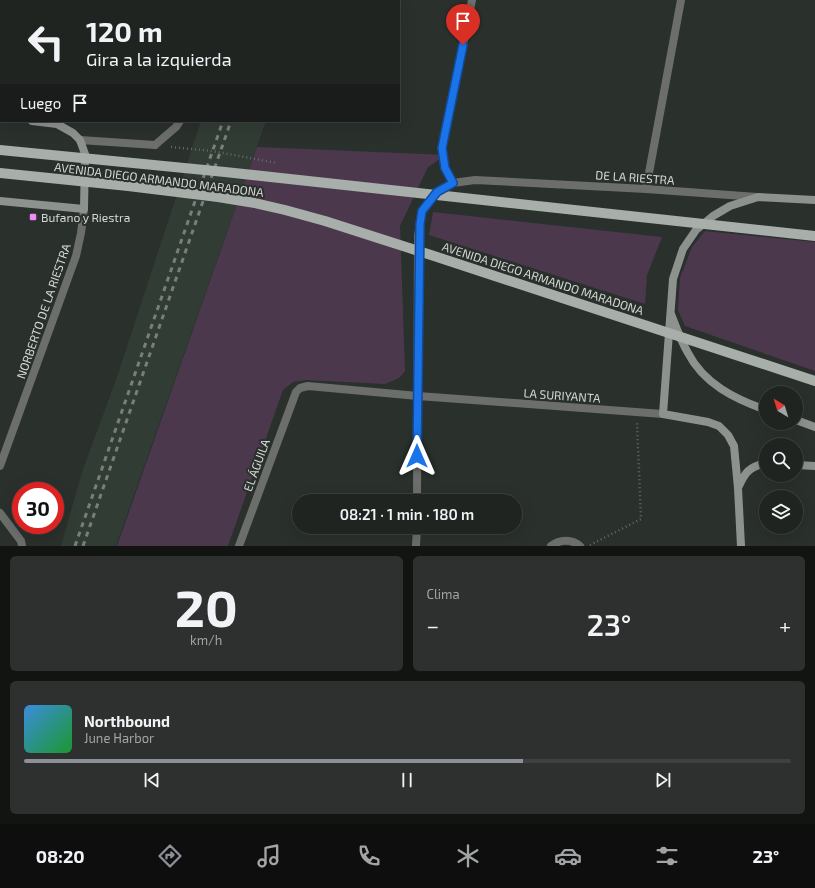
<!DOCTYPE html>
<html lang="es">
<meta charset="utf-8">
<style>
:root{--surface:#202421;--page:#2d302e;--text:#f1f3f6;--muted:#a2a4a5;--line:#3d413f;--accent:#8c9099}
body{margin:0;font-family:"Exo 2",sans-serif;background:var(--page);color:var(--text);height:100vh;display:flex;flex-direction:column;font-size:15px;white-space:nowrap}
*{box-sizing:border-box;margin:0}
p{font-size:13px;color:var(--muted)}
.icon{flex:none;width:22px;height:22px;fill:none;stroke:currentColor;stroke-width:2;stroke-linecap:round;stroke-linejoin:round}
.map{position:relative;height:546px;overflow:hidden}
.sheet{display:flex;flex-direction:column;gap:10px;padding:10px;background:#121412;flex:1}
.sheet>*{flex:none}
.banner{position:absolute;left:0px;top:0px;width:400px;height:122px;box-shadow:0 4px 16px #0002,0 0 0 1px var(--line);background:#202421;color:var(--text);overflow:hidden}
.needle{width:26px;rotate:322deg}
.controls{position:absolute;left:759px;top:386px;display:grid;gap:8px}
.controls a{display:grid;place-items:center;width:44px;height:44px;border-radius:50%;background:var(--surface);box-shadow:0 4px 16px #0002,0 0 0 1px var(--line);font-size:20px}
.speed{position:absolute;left:12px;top:482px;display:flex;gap:8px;font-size:20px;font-weight:700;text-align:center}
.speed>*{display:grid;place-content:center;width:52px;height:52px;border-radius:50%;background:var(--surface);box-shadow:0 4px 16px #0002,0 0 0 1px var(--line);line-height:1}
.speed .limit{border:6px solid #d22;background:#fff;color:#111}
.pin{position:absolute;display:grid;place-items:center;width:34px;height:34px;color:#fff;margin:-41px -17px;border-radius:50% 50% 50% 0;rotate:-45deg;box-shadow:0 0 4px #0007}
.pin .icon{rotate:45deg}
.me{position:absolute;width:44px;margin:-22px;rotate:0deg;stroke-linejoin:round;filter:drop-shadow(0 0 3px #0008)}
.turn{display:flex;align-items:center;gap:14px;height:84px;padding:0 20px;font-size:18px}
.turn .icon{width:52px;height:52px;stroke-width:2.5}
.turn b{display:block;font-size:28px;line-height:34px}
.then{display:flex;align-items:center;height:38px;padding:0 20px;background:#0003;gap:8px;font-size:15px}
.big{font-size:30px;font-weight:600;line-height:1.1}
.sheet .card{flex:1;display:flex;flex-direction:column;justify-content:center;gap:6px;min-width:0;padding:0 14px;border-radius:6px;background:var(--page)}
.sheet .dial{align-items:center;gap:0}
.dial b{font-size:52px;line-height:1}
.song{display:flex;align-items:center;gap:12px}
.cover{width:48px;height:48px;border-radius:6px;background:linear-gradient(135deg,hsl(210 70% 55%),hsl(130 70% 35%))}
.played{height:4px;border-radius:2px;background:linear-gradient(90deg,var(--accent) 65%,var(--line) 65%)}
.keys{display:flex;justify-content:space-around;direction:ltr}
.heat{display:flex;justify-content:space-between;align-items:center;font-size:22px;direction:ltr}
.sheet .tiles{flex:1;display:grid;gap:10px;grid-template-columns:1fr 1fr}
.card:last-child{grid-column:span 2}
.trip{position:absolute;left:292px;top:494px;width:230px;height:40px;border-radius:20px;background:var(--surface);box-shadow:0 4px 16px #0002,0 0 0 1px var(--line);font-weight:600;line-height:40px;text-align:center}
.tabs{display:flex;height:64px;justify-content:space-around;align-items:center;background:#0d0e0d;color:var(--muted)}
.tabs .icon{width:28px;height:28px}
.tabs .selected{color:var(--accent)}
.tabs b{font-size:18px;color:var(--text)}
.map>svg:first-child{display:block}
</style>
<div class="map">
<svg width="815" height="546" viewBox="0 0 815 546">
<rect width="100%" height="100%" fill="#2a302c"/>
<!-- built -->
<path fill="#313c35" d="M201,121H266L116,546H61L82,472L116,380Z"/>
<!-- green -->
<path fill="#4c384d" d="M87,0H214L86,1Z
M257,147L446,155L428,167L400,226L405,371L399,378L385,384L306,380L293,382L283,390L228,546H117Z
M433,212L662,237L647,275L645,304L429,235Z
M705,231L815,242V371L685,326L678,310L680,278L692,247Z"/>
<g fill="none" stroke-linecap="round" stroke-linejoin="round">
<!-- path -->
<path stroke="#646965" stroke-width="2.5" stroke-dasharray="1 3" stroke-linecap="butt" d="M171,147L212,151L277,163
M590,545L641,519L637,423"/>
<!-- lane -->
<path stroke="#6c6e6c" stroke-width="8" d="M225,1V0
M155,145L176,127L180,121
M453,183L445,168L442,148L472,0
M646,189L681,0"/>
<!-- street -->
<path stroke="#6c6e6c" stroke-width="8" d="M80,140L155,145
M0,466L76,256L81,233L84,209
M417,501L418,236L422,211L437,192L453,183L475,180L646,189L757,197
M0,513L21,541L22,546
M239,546L296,392L300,388L308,386L418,396L663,414
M416,546L417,527
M551,546C560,539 572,539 580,546"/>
<!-- secondary -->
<path stroke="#8e928f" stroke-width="8" d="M0,118H1
M0,201L84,209L85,154L80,140L73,133L57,124L32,121
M671,314C676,327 681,341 688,353C704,384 735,399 766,410
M796,420L815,427
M796,465L815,466
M738,488C745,472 749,467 766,463
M741,546L738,488L734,446L728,435L719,426L708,422L663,414L673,279L683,249L696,230L713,216L730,206L758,197L815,200"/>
<!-- rail -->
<path stroke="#7a7e7b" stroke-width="3" stroke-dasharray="5 5" stroke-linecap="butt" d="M265,1V0
M273,1V0
M75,546L223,121
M83,546L231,121"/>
<!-- primary-bridge -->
<path stroke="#a8aeaa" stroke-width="10" d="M0,150L225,172L815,236
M0,173L128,186L218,197L255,203L285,210L325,221L431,255L815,381"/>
</g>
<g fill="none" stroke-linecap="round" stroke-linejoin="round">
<!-- route casing -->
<g stroke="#114b97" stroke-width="10">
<path id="route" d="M417,456L420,224L422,211L437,192L453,183L445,168L442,148L463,45"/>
</g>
<!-- route -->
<use href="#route" stroke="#1a73e8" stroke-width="7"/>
</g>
<!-- markers -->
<rect fill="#f08bf6" stroke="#2a302c" stroke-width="1.5" x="29" y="213" width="8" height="8" rx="2"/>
<g text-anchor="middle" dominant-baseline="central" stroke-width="4" stroke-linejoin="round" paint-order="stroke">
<!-- street labels -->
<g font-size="12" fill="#d5d8d6" stroke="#2a302c">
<text transform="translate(635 177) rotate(4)">DE LA RIESTRA</text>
<text transform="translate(159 179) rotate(7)">AVENIDA DIEGO ARMANDO MARADONA</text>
<text transform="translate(543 278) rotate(18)">AVENIDA DIEGO ARMANDO MARADONA</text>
<text transform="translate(43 311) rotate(-71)">NORBERTO DE LA RIESTRA</text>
<text transform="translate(562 395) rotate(4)">LA SURIYANTA</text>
<text transform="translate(256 465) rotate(-70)">EL ÁGUILA</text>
</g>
<!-- poi labels -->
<g font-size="12" fill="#d5d8d6" stroke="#2a302c" text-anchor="start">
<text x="41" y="217">Bufano y Riestra</text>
</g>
</g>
</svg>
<div class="controls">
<a><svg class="needle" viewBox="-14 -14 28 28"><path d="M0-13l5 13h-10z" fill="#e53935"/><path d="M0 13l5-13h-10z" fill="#a2a4a5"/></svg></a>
<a><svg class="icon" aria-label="search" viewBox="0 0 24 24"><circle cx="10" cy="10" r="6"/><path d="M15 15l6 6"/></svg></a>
<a><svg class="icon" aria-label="layers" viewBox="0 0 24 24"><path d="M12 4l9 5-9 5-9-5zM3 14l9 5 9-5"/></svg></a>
</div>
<div class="speed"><div class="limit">30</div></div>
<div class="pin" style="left:463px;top:45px;background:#d93025"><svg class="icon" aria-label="arrive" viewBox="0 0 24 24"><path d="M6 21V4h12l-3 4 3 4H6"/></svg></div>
<svg class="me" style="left:417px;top:456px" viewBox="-20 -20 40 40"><path d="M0-17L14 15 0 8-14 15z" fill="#1a73e8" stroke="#fff" stroke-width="4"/></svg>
<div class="trip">08:21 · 1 min · 180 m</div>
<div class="banner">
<div class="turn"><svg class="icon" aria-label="left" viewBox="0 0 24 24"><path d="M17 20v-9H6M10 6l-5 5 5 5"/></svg><div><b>120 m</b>Gira a la izquierda</div></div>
<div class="then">Luego<svg class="icon" aria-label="arrive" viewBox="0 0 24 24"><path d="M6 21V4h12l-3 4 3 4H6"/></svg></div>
</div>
</div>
<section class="sheet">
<div class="tiles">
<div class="card dial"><b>20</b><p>km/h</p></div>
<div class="card"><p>Clima</p>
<div class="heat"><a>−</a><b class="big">23°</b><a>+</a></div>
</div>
<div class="card">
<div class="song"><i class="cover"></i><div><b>Northbound</b><p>June Harbor</p></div></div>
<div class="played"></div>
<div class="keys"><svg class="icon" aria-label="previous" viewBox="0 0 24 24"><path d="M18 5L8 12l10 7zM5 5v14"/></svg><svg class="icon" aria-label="pause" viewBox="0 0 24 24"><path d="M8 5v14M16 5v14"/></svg><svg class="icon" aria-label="next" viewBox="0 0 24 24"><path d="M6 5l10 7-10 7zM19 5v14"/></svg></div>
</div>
</div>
</section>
<nav class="tabs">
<b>08:20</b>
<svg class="icon selected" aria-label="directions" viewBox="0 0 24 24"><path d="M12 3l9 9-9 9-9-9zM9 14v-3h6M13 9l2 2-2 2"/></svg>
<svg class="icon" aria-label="music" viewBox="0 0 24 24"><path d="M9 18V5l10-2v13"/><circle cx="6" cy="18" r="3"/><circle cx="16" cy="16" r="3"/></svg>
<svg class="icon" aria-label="phone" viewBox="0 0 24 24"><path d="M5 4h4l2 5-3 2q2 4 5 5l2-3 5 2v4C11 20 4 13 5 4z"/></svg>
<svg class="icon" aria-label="climate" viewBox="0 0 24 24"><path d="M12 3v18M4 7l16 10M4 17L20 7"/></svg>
<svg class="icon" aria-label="car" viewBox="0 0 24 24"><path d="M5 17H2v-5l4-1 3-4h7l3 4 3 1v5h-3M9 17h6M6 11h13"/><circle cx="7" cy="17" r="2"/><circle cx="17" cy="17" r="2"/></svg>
<svg class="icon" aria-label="filters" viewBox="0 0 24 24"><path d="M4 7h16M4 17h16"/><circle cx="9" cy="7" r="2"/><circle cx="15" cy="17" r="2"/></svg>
<b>23°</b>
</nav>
